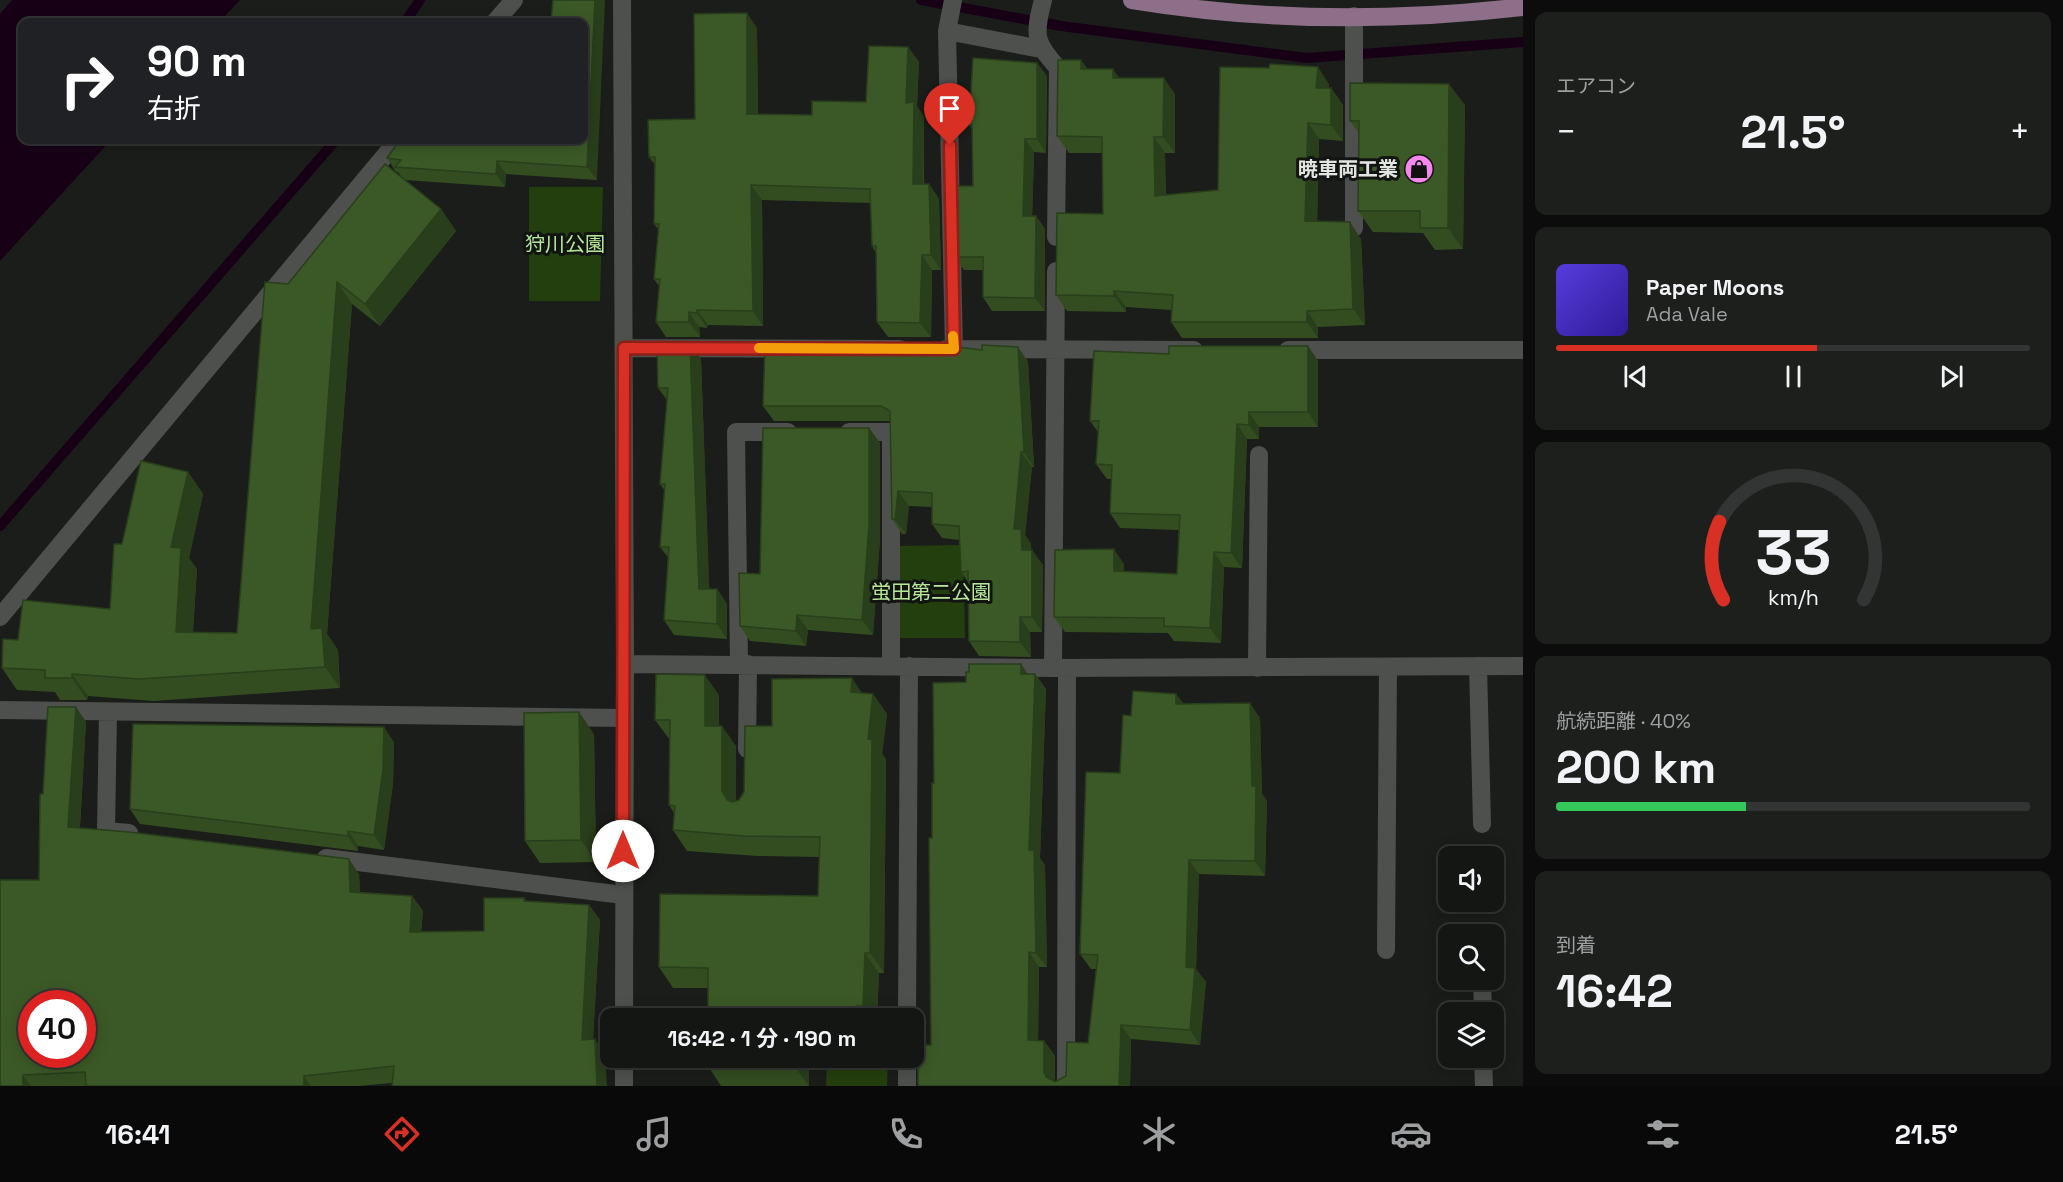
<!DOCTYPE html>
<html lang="ja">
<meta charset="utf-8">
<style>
:root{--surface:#141614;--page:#1d1f1d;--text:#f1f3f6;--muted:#9d9fa0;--line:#333534;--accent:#d93025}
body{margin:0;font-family:"Space Grotesk","Noto Sans JP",sans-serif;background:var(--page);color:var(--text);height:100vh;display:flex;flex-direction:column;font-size:22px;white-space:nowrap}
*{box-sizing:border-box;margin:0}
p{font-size:20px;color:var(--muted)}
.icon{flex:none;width:33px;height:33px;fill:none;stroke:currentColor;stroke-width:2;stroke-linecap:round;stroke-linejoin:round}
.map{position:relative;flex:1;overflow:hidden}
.panel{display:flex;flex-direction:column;gap:12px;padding:12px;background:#0b0c0b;width:540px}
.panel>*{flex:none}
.banner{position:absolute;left:18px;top:18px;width:570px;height:126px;border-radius:12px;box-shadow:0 3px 15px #0003,0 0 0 2px var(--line);background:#202124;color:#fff;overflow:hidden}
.tools{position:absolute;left:1438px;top:846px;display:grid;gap:12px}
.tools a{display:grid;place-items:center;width:66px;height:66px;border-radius:12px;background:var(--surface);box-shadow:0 3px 15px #0003,0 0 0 2px var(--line);font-size:30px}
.speed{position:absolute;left:18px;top:990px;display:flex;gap:12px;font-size:30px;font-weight:700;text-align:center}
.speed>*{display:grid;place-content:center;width:78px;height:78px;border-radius:50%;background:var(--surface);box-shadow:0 3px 15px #0003,0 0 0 2px var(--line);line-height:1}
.speed .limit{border:9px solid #d22;background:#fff;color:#111}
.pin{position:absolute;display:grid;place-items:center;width:51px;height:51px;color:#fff;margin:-62px -26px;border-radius:50% 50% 50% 0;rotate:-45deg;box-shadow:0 0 6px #0007}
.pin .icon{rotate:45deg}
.me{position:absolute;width:66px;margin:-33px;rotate:0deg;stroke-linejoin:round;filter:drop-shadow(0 0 4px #0008)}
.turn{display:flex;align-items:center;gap:21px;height:126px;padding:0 30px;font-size:27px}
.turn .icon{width:78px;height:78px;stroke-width:2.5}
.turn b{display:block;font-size:42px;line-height:51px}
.big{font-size:45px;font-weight:700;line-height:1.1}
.panel .tile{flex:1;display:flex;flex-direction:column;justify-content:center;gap:9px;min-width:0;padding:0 21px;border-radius:12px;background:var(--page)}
.panel .dial{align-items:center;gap:0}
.dial svg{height:156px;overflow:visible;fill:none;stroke:var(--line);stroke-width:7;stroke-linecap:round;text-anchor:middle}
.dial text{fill:var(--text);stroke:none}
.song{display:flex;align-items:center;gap:18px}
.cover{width:72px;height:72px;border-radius:9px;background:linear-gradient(135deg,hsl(250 70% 55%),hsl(250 70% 35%))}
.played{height:6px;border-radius:3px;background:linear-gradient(90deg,var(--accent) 55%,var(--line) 55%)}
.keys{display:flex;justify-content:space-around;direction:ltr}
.heat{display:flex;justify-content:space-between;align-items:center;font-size:33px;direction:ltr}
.charge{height:9px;border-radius:4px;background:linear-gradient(90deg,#34c759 40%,var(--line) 0)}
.trip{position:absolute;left:600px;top:1008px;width:324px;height:60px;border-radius:12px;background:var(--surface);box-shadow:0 3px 15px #0003,0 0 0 2px var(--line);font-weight:700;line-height:60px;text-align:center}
.dock{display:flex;height:96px;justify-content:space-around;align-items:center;background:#080908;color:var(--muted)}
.dock .icon{width:42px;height:42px}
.dock .selected{color:var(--accent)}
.dock b{font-size:27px;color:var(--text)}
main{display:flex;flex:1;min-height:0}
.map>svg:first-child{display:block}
</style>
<main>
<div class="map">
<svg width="1523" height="1086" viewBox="0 0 1523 1086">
<rect width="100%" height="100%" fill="#1b1d1a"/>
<!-- green -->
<path fill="#243f0e" d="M529,187H603L600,301H529Z
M963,545L965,638H899L898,546Z
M827,1058H888L887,1086H826Z"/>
<!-- water -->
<path fill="#170016" d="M12,0H240L219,22H22V140H111L0,261V14Z"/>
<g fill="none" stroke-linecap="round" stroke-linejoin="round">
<!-- stream -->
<path stroke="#170016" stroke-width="10" d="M921,0L1061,26L1307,58L1523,42
M405,22L420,0
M0,526L336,140"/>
<!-- minor -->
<path stroke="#4d504c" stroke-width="18" d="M622,0L625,664L624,1018
M953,0L947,31L954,349
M1043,0C1034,34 1034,42 1058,68L1056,237
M1354,16V228
M495,22L514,0
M947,31L1041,49
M624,348L900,349
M946,349L1194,350
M1288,350H1523
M849,432H891V666
M0,617L398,140
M625,664L1053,668L1523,666
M739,664L736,432H788
M1478,666L1482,824
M1053,668L1056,271
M1257,668L1259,455
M0,710L624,718
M108,712L106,831L129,833
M747,749L748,664
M326,858L623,895
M1386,950L1388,668
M1482,980L1483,1012
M907,1018L909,666
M624,1058V1086
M1483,1058L1484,1086
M907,1086V1058
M1066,1086L1067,668"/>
<!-- major -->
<path stroke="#8e6f8a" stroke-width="18" d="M1132,0C1260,21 1394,22 1523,7"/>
</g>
<!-- wall -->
<path fill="#334d21" d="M757,28L758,115H812L866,102L908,47L919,62L917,106L924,117V184H929L939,199L941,270H932L931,337H888L877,322L876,253L872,246L871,203L762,200L763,326L708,325L707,328L699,327L700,337H666L656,322L659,286L654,279L659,230L654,224L655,165L649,157L695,119Z
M1081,60L1087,69L1175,94V153H1165L1166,195L1218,190L1329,84V88H1331L1343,105V141L1319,139L1317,222L1361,239L1365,325L1318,327V338H1182L1171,322L1172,310L1126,307V312L1067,311L1056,295L1103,214L1102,153H1069L1057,136Z
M1037,63L1047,76L1046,153L1034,152L1032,216H1036L1045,229V311H992L983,297V270H964L954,257L973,186L972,129L969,125Z
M1465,105L1463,249L1435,250L1423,233L1373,232L1358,211L1359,133L1350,121Z
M584,140L597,180L506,174L505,187L405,180L441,209L456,231L380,326L352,304L327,634L338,650L340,688L154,701L88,696L87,700H60L55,692L17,690L2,668L18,640L110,609L122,544L188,472L203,494L189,558L197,569L193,632L237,633L288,284L403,179L398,172H396L387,158Z
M690,345L701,359L709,589H717L727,604V639L674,635L664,620L668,557L660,547L665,491L660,484L667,400L658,388Z
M1308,346L1318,361V427H1259V439H1247L1242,568L1224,567L1221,643L1174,641L1168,633L1065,632L1054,617L1124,564V572L1177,574L1179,530L1120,528L1110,513L1111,479H1107L1096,464L1098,432L1090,421L1169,354Z
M1018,347L1028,362L1034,467H1032L1025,535L1031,544V550L1043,565L1042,632H1030L1031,657L979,656L969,641L968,582L961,572L960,540L942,538L932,524V507L909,506L906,534H902L892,519L890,421H774L763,406L821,352L878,350H982Z
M869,428L880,443V539L873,635L808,630L806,646L750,641L740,626L760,574Z
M1028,674H1035L1046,689L1040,858L1045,865L1047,967H1039L1038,1041H1044L1055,1056V1082L1066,1076L1088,1043L1096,969H1091L1080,954L1120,773L1131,716L1184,704L1260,718L1262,794L1267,801L1265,876L1199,874L1196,969L1206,982L1200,1045L1131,1039L1130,1086H918L931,1045L932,838L934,783L966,682Z
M862,693L873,694L887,714L882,754L886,759L884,973H879L877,1018H708V988H673L659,967L818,896L819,857L758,856L687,851L673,830L674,813L669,805L670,740L655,720L719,695V726L736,746V801L739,800L744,792L772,726Z
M76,707L86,722L80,828L359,874L360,892L412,896L423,911L421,932L484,931L524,898L526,901L589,905L600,920L593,1039L605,1054L392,1083L359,1086H0L39,880L43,794Z
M594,734L596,862L540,863L525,841Z
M394,742L393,784L384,850L358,846V851L140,824L130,809Z
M809,1058V1086H721L708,1066Z"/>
<!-- shaded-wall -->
<path fill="#293e1b" d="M595,0H605L597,180L587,167Z
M747,13L757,28L758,129L747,114Z
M908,47L919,62L917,106L924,117L923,199L913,184L906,103Z
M1081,60L1093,76L1081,69Z
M1037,63L1047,76L1046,153L1037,139Z
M1318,67L1329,84L1328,105L1316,88Z
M1113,69L1124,85L1113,78Z
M1164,78L1175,94V153L1163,137Z
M1449,84L1465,105L1463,249L1448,228Z
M1331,88L1343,105V141L1331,125Z
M1308,123L1319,139L1317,238L1305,221Z
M1154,137L1165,153L1166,212L1155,196Z
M1025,139L1034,152L1032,229L1023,216Z
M497,161L506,174L505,187L496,174Z
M929,184L939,199L941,270L931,255Z
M751,185L762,200L763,326L753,311Z
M441,209L456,231L380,326L365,304Z
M1036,216L1045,229V311L1035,298Z
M1350,222L1361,239L1365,325L1353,309Z
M922,255L932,270L931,337L920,323Z
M337,282L352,304L327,634L338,650L340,688L325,667L311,629Z
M1114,291L1126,307V312L1114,296Z
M697,310L708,325L707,328L697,313Z
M1307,311L1318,327V338L1307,322Z
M689,312L699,327L700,337L689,322Z
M690,345L701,359L710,604L699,589Z
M1308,346L1318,361V427L1308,412Z
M1018,347L1028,362L1034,467L1024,452Z
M1249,412L1259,427V439L1249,425Z
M1237,424L1247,439L1242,568L1231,553Z
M869,428L880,443V539L873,635L862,620Z
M1021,452L1032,467L1025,535L1031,544L1032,565L1022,550L1014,529Z
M188,472L203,494L189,558L197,569L191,654L176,632L171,547Z
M898,491L909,506L906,534L895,520Z
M1114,549L1124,564V586L1114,571Z
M1032,550L1043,565L1042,632L1032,617Z
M1214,552L1224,567L1221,643L1210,628Z
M717,589L727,604V639L717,624Z
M797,615L808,630L806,646L796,631Z
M1020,617L1030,632L1031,657L1020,642Z
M1021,664L1031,679L1021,674Z
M72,674L88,696L87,700L72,678Z
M1035,674L1046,689L1040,858L1045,865L1047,967L1036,953L1029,850Z
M705,675L719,695V746L705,726Z
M852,678L866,699L851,692Z
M873,694L887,714L882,754L886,759L884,973L870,953L868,739Z
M1176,694L1187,708L1176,704Z
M1250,703L1260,718L1262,794L1267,801L1265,876L1255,861Z
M76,707L86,722L79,842L68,827Z
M579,712L594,734L596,862L581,840Z
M722,726L736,746V812L727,800L722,791Z
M384,727L394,742L393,784L384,850L374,835Z
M348,831L358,846V851L348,836Z
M349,859L359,874L361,906L350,892Z
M1189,860L1199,874L1196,969L1206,982L1200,1045L1190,1030L1186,967Z
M412,896L423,911L420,947L410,932Z
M589,905L600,920L592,1054L582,1040Z
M1029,952L1039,967L1038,1055L1028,1040Z
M865,953L879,973L877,1018H872L863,1006Z
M856,1006L865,1018H855Z
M1121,1025L1131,1039L1130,1086H1119Z
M595,1039L605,1054L607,1086H597Z
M1044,1041L1055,1056V1086L1046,1077L1044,1072Z
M795,1058H809V1086L795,1067Z
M23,1075L31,1086H23Z
M304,1076L311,1086H304Z"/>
<!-- building -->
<path fill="#3b5926" stroke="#293e1b" stroke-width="1.5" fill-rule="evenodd" d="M553,0H595L587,167L497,161L496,174L395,167L401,160L387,158L400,140H584V22H551Z
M747,13V114L812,115V101L866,102L869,46L908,47L906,103L914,102L913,184H929L931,255H922L920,323L877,322L876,246H872L870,189L751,185L753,311L697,310V313L689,312V322H656L660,279H654L659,224H654L655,157H649L648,120L695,119L694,14Z
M973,58L1037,63V139H1025L1023,216H1036L1035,298L983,297V257H954L953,186H973L972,125H969Z
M1058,60H1081V69H1113V78H1164L1163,137H1154L1155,196L1218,190L1220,67L1269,68L1270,64L1318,67L1316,88H1331V125L1308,123L1305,221L1350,222L1353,309L1307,311V322H1171L1173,295L1114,291V296L1056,295L1057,213L1103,214L1102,137L1057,136Z
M1350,83L1449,84L1448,228H1420V211H1358L1359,121H1350Z
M385,164L441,209L365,304L337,282L311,629L322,628L325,667L139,679L72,674V678H45V670L2,668L3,639L18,640L23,600L110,609L114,544H122L141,461L188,472L171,547L181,548L176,632L237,633L265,282L288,284Z
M657,344L690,345L699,589H717V624L664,620L669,547H660L665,484H660L668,388H658Z
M878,345H938L982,350V345L1018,347L1024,452H1021L1014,529H1021L1022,550H1032V617H1020V642L969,641L968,571L961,572L959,526L932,524V493L898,491L895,520L892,519L890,411L881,406H763L765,347L821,352L822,346L878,350Z
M1169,346H1308V412H1249V425L1237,424L1231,553L1214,552L1210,628L1164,626V618L1054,617L1055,550L1114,549V571L1177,574L1180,515L1110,513L1112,465L1096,464L1099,421H1090L1094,351L1169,354Z
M763,428H869V524L862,620L797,615L796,631L740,626L739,573L760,574Z
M969,664H1021V674H1035L1029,850H1034L1036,953L1029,952L1028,1040L1044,1041V1072L1046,1077L1055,1082L1066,1076L1067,1042L1088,1043L1098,955L1080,954L1086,772L1120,773L1123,715L1131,716L1133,691L1176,694V704L1250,703L1252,786H1256L1255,861L1189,860L1186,967L1195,968L1190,1030L1121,1025L1119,1086H918V1045H931L929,838H932V783H934L933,683L966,682V672H969Z
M656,674L705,675V726H722V791L727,800L732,802L739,800L744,792L745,726H772V679L852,678L851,692L873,694L868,739H872L870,953H865L863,1006H856L855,1018H708V968L659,967L660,894L818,896L820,837L744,836L673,830L675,806L669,805L670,720H655Z
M48,707H76L68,827L129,832L349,859L350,892L412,896L410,932L484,931V898H524V901L589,905L582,1040L595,1039L597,1086H392L394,1066L304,1076V1086H86L85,1072L23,1075V1086H0V880H39L40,794H43ZM32,1004H82V1054H32Z
M579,712L581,840L525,841L524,713Z
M133,724L384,727L383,769L374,835L348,831V836L130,809Z
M708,1058H795V1067L708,1066Z"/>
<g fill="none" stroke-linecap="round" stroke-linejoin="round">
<!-- route casing -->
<g stroke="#8d1f18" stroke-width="15">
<path id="route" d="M623,851L624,348L954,349L950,145"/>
</g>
<!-- route -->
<use href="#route" stroke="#d93025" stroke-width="10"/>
<!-- slow -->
<path stroke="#f59e0b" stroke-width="10" d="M759,348L954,349L953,336"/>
</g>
<!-- icons -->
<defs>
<g id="shop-disc" transform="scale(1.5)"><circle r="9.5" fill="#f688ed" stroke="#121411"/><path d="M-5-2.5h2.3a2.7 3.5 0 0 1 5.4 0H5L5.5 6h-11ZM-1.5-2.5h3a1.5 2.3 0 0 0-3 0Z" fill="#111"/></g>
</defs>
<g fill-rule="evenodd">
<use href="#shop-disc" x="1419" y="169"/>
</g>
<g text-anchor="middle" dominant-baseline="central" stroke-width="6" stroke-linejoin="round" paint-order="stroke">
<!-- poi labels -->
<g font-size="20" font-weight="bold" fill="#e2e4e1" stroke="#121411" text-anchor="end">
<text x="1398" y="169">暁車両工業</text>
</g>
<!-- park labels -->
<g font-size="20" fill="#b6e799" stroke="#121411">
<text x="565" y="244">狩川公園</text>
<text x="931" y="592">蛍田第二公園</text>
</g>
</g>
</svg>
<div class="tools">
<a><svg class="icon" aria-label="sound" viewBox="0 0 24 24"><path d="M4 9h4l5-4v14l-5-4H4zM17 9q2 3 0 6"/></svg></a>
<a><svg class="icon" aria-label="search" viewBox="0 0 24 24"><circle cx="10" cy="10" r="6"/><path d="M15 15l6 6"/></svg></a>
<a><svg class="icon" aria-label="layers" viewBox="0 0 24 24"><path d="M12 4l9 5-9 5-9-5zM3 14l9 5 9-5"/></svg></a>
</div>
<div class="speed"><div class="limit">40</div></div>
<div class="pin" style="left:950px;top:145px;background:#d93025"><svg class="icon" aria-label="arrive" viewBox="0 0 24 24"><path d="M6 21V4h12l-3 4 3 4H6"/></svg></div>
<svg class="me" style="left:623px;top:851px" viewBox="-20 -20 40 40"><circle r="19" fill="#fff"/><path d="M0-13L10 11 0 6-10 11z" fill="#d93025"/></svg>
<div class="trip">16:42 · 1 分 · 190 m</div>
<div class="banner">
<div class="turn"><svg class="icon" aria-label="right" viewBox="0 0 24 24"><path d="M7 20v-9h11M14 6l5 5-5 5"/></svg><div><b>90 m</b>右折</div></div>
</div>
</div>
<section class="panel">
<div class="tile"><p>エアコン</p>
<div class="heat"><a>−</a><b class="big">21.5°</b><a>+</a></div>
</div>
<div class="tile">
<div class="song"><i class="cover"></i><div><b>Paper Moons</b><p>Ada Vale</p></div></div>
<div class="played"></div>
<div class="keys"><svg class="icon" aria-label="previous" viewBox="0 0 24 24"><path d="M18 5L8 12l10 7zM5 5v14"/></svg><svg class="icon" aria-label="pause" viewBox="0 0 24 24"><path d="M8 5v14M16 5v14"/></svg><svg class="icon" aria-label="next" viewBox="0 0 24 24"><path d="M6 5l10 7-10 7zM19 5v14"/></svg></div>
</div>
<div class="tile dial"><svg viewBox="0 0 100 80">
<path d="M14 69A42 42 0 1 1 86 69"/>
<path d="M14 69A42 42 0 0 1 12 29" stroke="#d93025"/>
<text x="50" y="56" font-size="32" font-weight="700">33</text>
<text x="50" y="72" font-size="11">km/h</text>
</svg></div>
<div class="tile"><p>航続距離 · 40%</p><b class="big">200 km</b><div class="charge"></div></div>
<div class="tile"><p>到着</p><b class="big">16:42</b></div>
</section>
</main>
<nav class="dock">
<b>16:41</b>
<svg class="icon selected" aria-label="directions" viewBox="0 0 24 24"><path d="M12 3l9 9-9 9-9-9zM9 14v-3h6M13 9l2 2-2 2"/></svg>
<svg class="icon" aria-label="music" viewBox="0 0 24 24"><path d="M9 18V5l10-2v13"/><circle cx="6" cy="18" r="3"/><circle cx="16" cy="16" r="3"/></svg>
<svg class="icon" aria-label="phone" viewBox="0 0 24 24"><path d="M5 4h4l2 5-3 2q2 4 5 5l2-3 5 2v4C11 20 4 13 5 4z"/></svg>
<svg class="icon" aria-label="climate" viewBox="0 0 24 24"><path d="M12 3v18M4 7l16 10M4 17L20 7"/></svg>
<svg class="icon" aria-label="car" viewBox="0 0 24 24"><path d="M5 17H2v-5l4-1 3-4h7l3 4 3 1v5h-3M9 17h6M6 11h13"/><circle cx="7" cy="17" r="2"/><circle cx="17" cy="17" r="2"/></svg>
<svg class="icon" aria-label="filters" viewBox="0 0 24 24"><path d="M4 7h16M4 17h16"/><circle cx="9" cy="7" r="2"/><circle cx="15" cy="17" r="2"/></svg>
<b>21.5°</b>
</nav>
